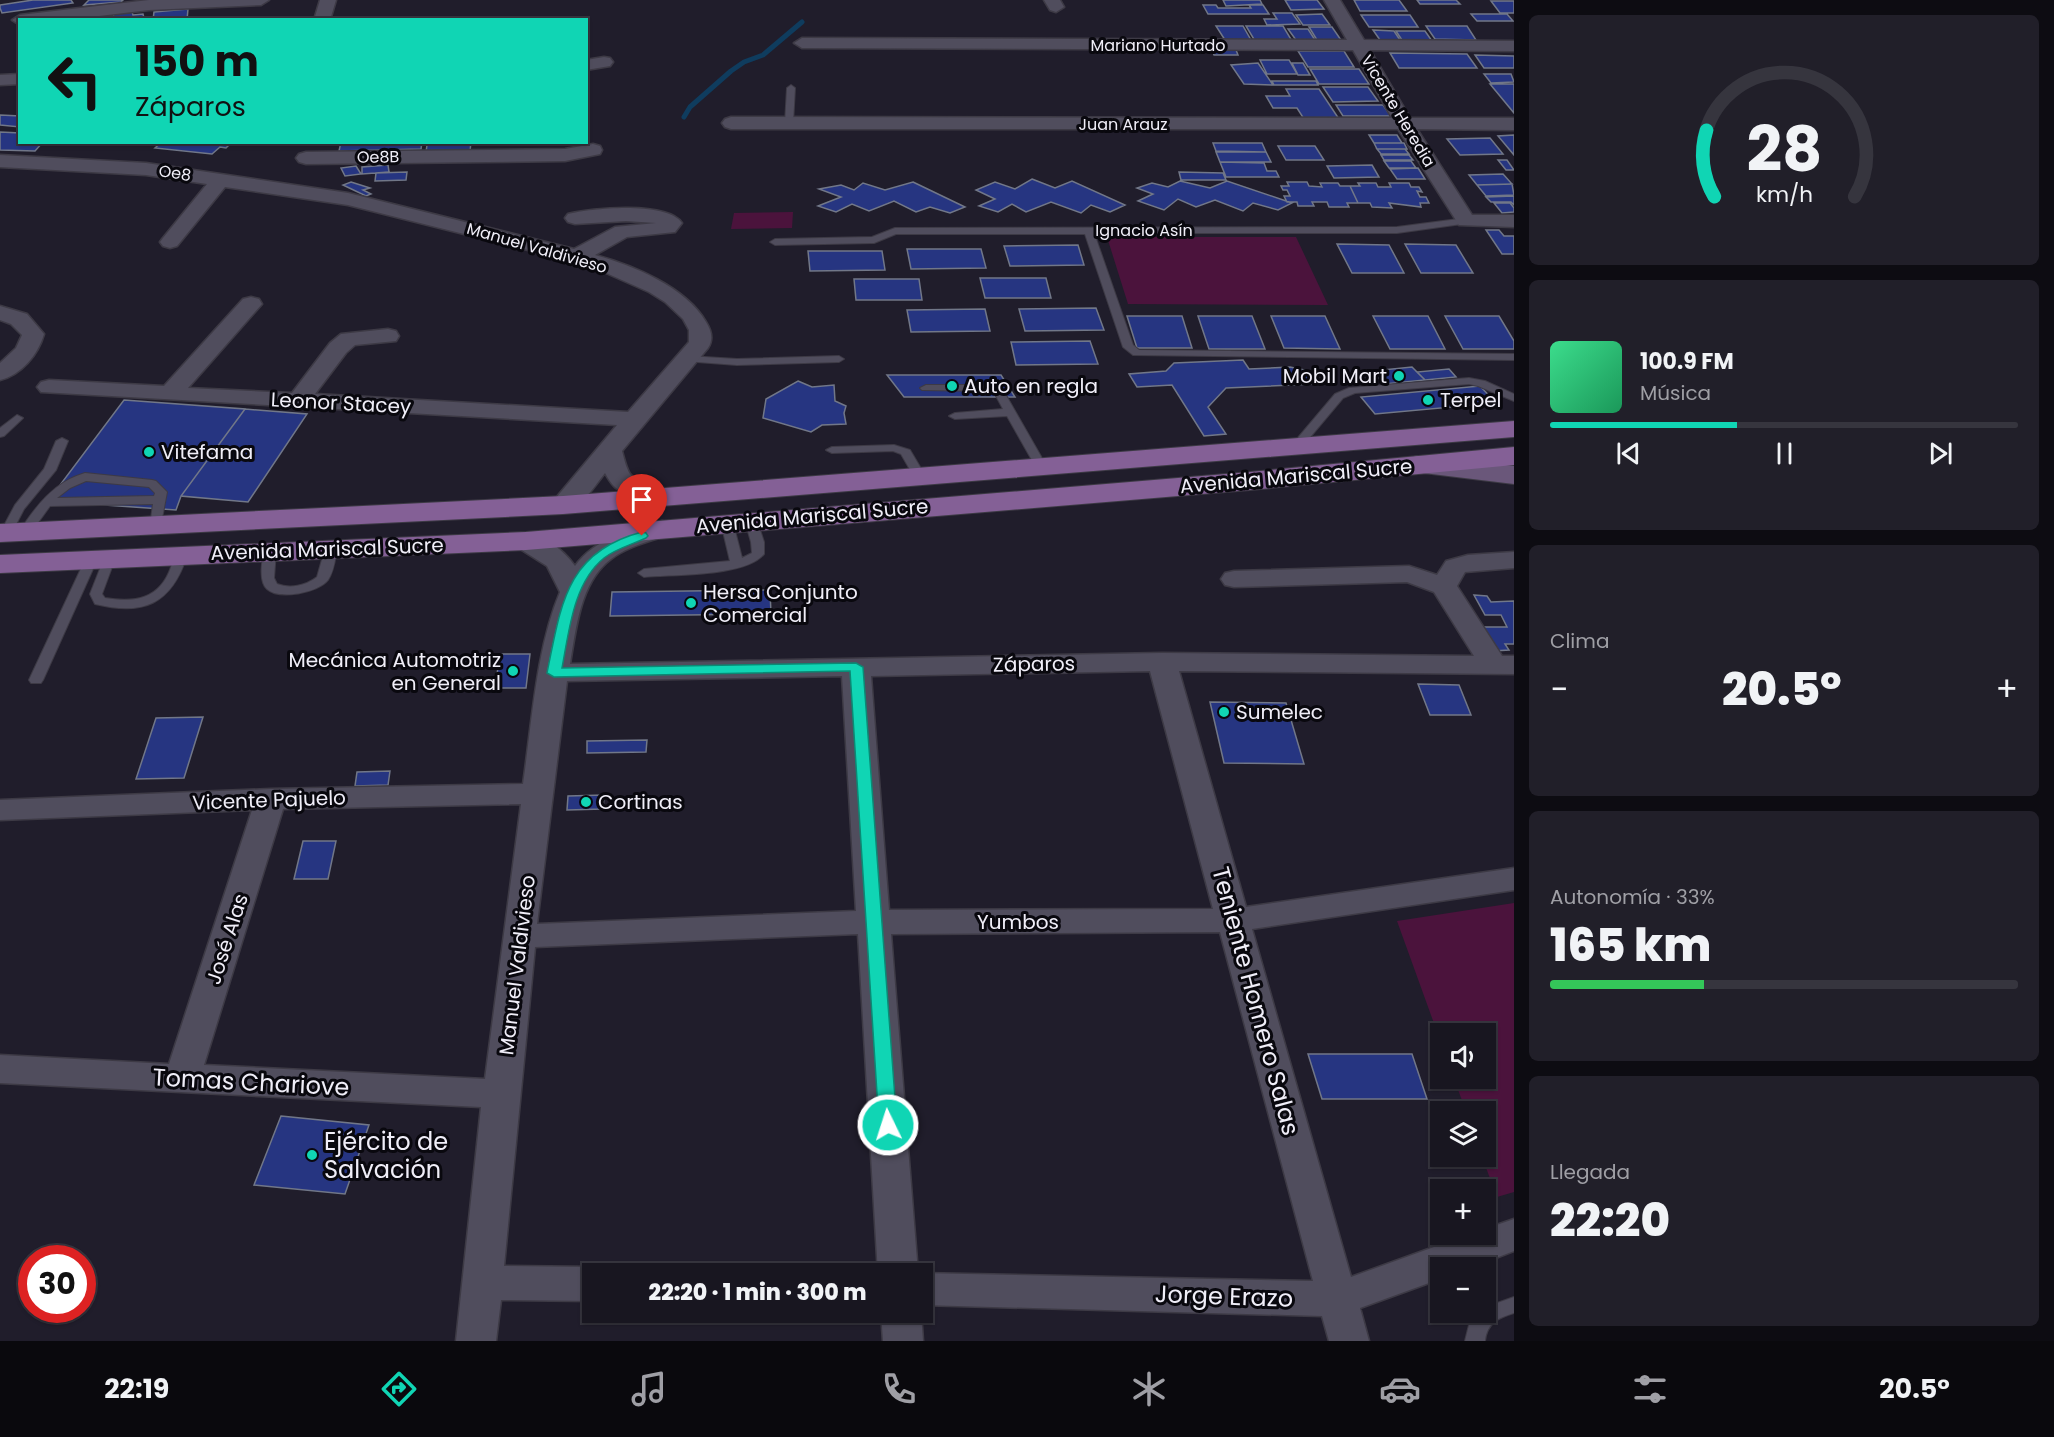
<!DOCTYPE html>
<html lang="es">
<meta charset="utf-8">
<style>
:root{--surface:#181620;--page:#211f29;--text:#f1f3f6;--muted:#9f9fa5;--line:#36353e;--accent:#10d5b4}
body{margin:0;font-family:Poppins,sans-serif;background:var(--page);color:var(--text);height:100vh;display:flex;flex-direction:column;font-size:22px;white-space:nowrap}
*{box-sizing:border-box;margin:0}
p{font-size:20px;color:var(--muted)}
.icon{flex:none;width:33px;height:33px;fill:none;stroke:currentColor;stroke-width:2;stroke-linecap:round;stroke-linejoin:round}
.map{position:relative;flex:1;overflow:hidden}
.drawer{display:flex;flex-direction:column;gap:15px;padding:15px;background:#0d0c12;width:540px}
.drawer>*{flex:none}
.guide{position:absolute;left:18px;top:18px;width:570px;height:126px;border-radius:0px;box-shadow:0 2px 4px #0004,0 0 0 2px var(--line);background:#10d5b4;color:#111;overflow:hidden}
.buttons{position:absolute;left:1430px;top:1023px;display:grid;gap:12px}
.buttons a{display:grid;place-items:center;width:66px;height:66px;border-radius:0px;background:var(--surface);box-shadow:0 2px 4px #0004,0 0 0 2px var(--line);font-size:30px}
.speed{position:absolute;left:18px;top:1245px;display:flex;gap:12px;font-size:30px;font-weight:700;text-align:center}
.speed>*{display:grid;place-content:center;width:78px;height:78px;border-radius:50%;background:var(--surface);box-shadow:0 2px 4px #0004,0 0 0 2px var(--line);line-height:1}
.speed .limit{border:9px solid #d22;background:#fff;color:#111}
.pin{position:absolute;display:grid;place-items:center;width:51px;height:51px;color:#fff;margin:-62px -26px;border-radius:50% 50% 50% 0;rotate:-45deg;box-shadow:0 0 6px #0007}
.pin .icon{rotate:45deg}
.me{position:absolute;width:66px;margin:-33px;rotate:356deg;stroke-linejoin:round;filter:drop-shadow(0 0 4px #0008)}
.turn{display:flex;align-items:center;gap:21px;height:126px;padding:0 18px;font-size:27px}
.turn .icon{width:78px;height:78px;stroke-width:2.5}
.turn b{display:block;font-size:42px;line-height:51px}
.big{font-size:45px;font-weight:800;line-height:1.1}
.drawer .tile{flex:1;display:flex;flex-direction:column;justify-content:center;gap:9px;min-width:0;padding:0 21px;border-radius:9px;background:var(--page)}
.drawer .dial{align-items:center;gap:0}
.dial svg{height:156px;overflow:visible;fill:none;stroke:var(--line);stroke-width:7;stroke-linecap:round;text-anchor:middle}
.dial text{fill:var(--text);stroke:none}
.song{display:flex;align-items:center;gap:18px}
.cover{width:72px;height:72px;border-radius:9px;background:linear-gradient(135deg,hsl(150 70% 55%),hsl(150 70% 35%))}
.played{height:6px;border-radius:3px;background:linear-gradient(90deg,var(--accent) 40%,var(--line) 40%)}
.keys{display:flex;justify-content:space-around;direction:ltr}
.heat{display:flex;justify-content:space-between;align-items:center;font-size:33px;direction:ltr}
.charge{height:9px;border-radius:4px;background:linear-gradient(90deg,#34c759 33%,var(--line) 0)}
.trip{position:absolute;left:582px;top:1263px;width:351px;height:60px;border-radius:0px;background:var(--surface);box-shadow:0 2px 4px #0004,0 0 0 2px var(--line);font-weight:800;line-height:60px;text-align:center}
.tabs{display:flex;height:96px;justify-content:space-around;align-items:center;background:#0a090d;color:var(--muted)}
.tabs .icon{width:42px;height:42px}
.tabs .current{color:var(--accent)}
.tabs b{font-size:27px;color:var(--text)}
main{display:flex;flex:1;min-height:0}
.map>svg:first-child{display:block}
</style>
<main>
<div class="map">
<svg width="1514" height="1341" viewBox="0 0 1514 1341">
<rect width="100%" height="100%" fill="#201d2b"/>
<!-- green -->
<path fill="#4b133c" d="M793,212L792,228L731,229L734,213Z
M1107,237H1296L1328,305L1128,304Z
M1514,903V1192L1497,1197L1482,1157L1485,1156V1112L1466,1111L1454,1079L1485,1078V1034H1440V1040L1397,921Z"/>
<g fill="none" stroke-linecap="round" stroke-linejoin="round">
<!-- stream -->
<path stroke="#0f3c5e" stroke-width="5" d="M684,117L690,107L731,71L744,62L763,55L802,22"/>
</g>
<!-- building -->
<path fill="#263581" stroke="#717788" stroke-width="1.5" d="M33,0H71L73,3L2,13L0,8V5Z
M89,0H123L121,2L84,5Z
M1223,0H1260L1262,4L1226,6Z
M1285,0H1317L1324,9L1291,10Z
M1354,0H1399L1407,11H1360Z
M1417,0H1456L1460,4H1420Z
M1491,1H1514V13H1500Z
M1203,5H1216L1218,8H1251L1249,5H1263L1269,14H1208Z
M188,9L187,20H153L154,12Z
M132,12L133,15L143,14L144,18L101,20L114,18L113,14Z
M1273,13H1292L1300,24L1267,25L1264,19H1277Z
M1322,14L1330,25H1303L1296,15Z
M1471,14H1507L1513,21H1477Z
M1361,15H1410L1418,27H1369Z
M1216,26H1243L1251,40H1225Z
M1246,26H1283L1292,41H1255Z
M1426,26H1467L1476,40L1435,39Z
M1309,27H1332L1341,40H1317Z
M1288,29H1308L1315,40H1296Z
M1373,30L1394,31L1400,40H1380Z
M1396,31H1425L1432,41L1402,40Z
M1212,50H1236L1238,55H1214Z
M1298,51H1344L1354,67H1308Z
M1390,53L1467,54L1477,68H1399Z
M1475,55L1514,56V68H1484Z
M1260,60H1289L1297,74H1267Z
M1258,63L1273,85L1244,84L1231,65Z
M1292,63H1303L1310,75H1298Z
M1310,69H1359L1369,84H1319Z
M1484,74H1511L1514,82L1491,83Z
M1272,81H1316L1318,85H1274Z
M1490,84H1514V113Z
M1323,87H1368L1378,101L1333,102Z
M1286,89H1319L1339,119H1304L1297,108H1273L1266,96H1290Z
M1336,105H1383L1391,116H1343Z
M0,115L20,116V127L0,125Z
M0,132L20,133V142H43L35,151L0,150Z
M1369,135H1397L1402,143H1374Z
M1514,135V155L1498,136Z
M1490,138L1503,154L1460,155L1447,139Z
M162,142H232L226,148L220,147L212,154L155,148Z
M341,142H422L421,149L339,151Z
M434,142H471L470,151L426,152L427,145Z
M1213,143H1262L1266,152L1216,151Z
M1374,143H1404L1407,149H1377Z
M1278,146H1315L1324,160H1286Z
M1377,149H1405L1409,154H1381Z
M1216,152H1266L1271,162H1220Z
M1381,155H1409L1413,160H1384Z
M1498,160H1507L1514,170H1506Z
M1384,161H1411L1416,168H1389Z
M1220,162L1264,163L1267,171H1276L1279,177H1226Z
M388,165L389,172L362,174V167Z
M1372,165L1379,177L1334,178L1327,166Z
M356,166L361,174L345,176L341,168Z
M1418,168L1425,179H1397L1390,169Z
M407,172L406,180L375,181L376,173Z
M1179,172L1223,173L1226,180H1181Z
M1503,174L1512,184L1477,185L1469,175Z
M1032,179L1055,188L1072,181L1125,205L1110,212L1091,205L1081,213L1051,202L1026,212L1012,204L998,212L979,206L995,199L976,190L995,182L1015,189Z
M1180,181L1210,188L1227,181L1292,203L1278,210L1253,203L1243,211L1215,200L1196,207L1178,199L1164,210L1138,201L1153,194L1137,188L1152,183L1168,187Z
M351,182L370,188L363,190L371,194L366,196L343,185Z
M913,182L965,207L950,213L930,207L916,212L894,201L869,211L852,204L836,212L818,206L841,197L819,189L841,185L854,190L863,183L885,190Z
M1287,182H1307L1309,186L1322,187L1320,183H1338L1340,186H1350L1358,203H1347L1349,207H1329L1327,202H1312L1314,206H1298L1297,202H1287L1284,196H1290L1287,190H1283L1281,186H1289Z
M1358,183H1376L1378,187H1391L1389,183H1409L1411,187H1419L1422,192L1417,191L1420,197H1426L1429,203H1420L1421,207L1389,203L1392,208L1372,207L1370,203H1358L1350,186H1360Z
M1512,184L1514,195L1486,196L1477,185Z
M1514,196V205L1511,202H1491L1486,197Z
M1494,203H1510L1514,208V212L1502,213Z
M1486,230H1499L1504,236H1514V254H1502Z
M1337,244L1389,245L1404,273H1352Z
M1405,244L1456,245L1473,273H1421Z
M1078,245L1084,265L1010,266L1004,246Z
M907,249H981L986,268L911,269Z
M808,251H882L885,270L810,271Z
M980,278H1046L1051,298H985Z
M854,279H919L922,300H856Z
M1096,308L1104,330L1025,331L1019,309Z
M985,309L990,331L911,332L907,310Z
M1127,316H1182L1192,348H1137Z
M1198,316H1252L1265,349H1209Z
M1271,316H1325L1340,349L1284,348Z
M1373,316H1428L1445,349H1390Z
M1445,316H1499L1514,341V349H1463Z
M1090,341L1098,364L1016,365L1011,342Z
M1243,360L1249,369L1290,367L1304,370L1313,384L1226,388L1208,407L1226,434L1204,436L1172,385L1137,387L1129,374L1166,371L1174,363Z
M1412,367L1425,380L1384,384L1372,371Z
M1449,369L1456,377L1425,380L1417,372Z
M887,375H1001L1015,397H904Z
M798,381L812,387L834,385L835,401L846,406L844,413L846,424L822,425L811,432L763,418L766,399Z
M1480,386L1496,403L1375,414L1361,397Z
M124,400L245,409L181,496L176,510L48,501Z
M245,409L307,414L248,502L181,496Z
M770,590L771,614L610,616L612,592Z
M1474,595L1487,596L1491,602L1514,601V644H1505L1509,650L1493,651L1481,627H1507L1501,615H1485Z
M500,654H530L526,688H495Z
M1418,684L1459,685L1471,715H1430Z
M1210,702L1286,703L1304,764L1224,763Z
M203,717L184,778L136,779L156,718Z
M647,740L646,752L587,753V741Z
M390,771L388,785L355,786L357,772Z
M604,795L603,809L567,810L568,796Z
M303,841H336L328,879H294Z
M1308,1054H1412L1427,1099H1322Z
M281,1116L369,1125L345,1194L254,1185Z"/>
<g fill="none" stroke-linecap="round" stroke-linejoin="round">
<!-- lane casing -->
<g stroke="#3d3a45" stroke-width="2">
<path id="lane" d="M791,85L795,88L793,123L789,126L785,123L787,88Z
M1466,218L1469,219V223L1397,233H1094L1133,345L1139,350L1514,354V360L1133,355L1123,347L1085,234H896L874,243L775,245L770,242L775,239L872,237L895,228L1397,227Z
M688,356L737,359L839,356L844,359L839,362L737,365L684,361L683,359Z
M1469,378L1485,381L1514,394V401L1478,386L1469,384L1355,393L1343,398L1301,448L1297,449L1291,446L1335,394L1349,388Z
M926,385H982L1003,390L1047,467L1045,469H1037L1007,416L955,419L949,416L955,413L1003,409L995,394L982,391L922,390L920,388Z
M17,415L23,418L21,420L4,436L0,437V428Z
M62,438L68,441L56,470L24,509L10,536H2L0,533L15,505L44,469L56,441Z
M894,445L910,450L926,477L924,480H916L901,454L893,451L832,453L826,450L832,447Z
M85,473L152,480L156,481L167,492L160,529L156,530L150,526L153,504L50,506L29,535H21L19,532C36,506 54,482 85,473ZM86,481L149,487L155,493L154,496L57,498L70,488Z
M751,517L757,521L764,542V554C745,577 674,574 644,577L638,573L644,569L730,561L721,523L727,519L733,523L742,558L752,553L751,542L745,521Z
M331,545L337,549C335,560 334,571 328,580C318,593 279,600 267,589C258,581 262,557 266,548L270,547L276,551L274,578L277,584C290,589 305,586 317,577L325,549Z
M181,552L187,556C171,604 144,616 95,604L90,594L105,556L109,555L115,559L102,594L105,598C135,603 160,599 171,567C173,560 174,554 181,552Z
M91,556L97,560L43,680L41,683H31L29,680L85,560Z
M1514,1297V1313C1498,1318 1487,1323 1485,1341H1465L1469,1325L1476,1314L1485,1312L1486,1307Z"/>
</g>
<!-- street casing -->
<g stroke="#3d3a45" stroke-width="3">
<path id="street" d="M149,0H269L261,5L149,10L66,20H20V25L12,20L20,15Z
M320,0H336L330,20H314Z
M1044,0H1060L1064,7L1056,12L1050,10Z
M1324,0H1340L1364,40L1514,41V51L1370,50L1410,118H1514V130L1417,129L1472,215H1514V227L1459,225L1398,129H731L725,127L722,123L725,119L731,117L1392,118L1353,50L802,48L794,43L802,38L1347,40Z
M604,57L610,58L613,62L610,66L586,70V60Z
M20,74V84L0,85V75Z
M593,144L600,146L602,150L600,154L565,161L306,164L299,162L296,158L299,154L306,152L565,149Z
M0,155L146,163L348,193L574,249L615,227L656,223L626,221L575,224L568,222L565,218L568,214C592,208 667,201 682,223L675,232L627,237L595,255C632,265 686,287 706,322C711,330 714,339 708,348L622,451C624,458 626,468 630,474C641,488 670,488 686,492L690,497L686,502C670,506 630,498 616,488C611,484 608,478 605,473C592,489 577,516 554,510L550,505L617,425L41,392L37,387L41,382L49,380L164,386L243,299L251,297L259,299L262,304L188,388L292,393L330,343L341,334L388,329L396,331L399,336L396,341L355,345L346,353L315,394L628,412L689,342V330L683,319L665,302L649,292L588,265L348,205L225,187L177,246L170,248L163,246L160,242L163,238L207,184L146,175L0,167Z
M0,306L27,314L44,334C38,355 21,375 0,380V363L16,348L22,335L11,324L0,320Z
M662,521L671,524L675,529L671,534C651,541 628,546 611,559C580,582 576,629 570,664L1162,653L1474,656L1434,592L1407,582L1234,587L1225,585L1221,579L1225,573L1234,571L1409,566L1437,575L1446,561L1468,555L1514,552V568L1465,572L1457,586L1502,656H1514V674L1179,671L1246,907L1514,868V890L1252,929L1351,1277L1470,1234H1485V1229L1514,1219V1251L1470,1268H1440V1279L1360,1308L1369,1341H1329L1322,1316L922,1305V1274H878L858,934L535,947L504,1266L592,1267L607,1274H592V1301L501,1300L496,1341H456L481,1107L0,1083V1055L169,1064L252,810L0,820V800L271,789L523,784C532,723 536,649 560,592L547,566L517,547L513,541L517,535C539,530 563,549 575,566C594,539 631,529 662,521ZM1150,671L1213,909L889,910L871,676ZM842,676L856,911L537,924L567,681ZM521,804L485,1079L204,1065L283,809ZM1220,932L1313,1281L918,1273L891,934Z
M881,1312H921L923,1341H883Z"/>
</g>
<!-- secondary casing -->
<g stroke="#3d3a45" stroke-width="2">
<path id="secondary" d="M1417,456L1514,466V484L1407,471L1403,465L1407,459Z"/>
</g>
<!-- primary casing -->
<g stroke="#3d3a45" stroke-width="2">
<path id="primary" d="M1514,421V437L563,514L0,542V524L563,496Z
M1514,447V465L1250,490L526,550L0,573V555L526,532L1250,472Z"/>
</g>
<!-- lane -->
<use href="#lane" fill="#504d5d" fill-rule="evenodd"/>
<!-- street -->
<use href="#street" fill="#504d5d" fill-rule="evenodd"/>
<!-- secondary -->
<use href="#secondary" fill="#6a577a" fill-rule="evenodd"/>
<!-- primary -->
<use href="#primary" fill="#846096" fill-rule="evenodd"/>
</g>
<!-- route -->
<path fill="#10d5b4" stroke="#0a8a75" stroke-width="1.5" d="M642,532L646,533L648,536L646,538C633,544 615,549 604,558C573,583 569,632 562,668L856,663L863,667L897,1125L894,1130L888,1132L881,1130L879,1125L850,671L554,677L547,673C561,606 565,552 642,532Z"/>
<!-- markers -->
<g fill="#10d5b4" stroke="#09080e" stroke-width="2">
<circle cx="1399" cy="376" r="6"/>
<circle cx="952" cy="386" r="6"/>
<circle cx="1428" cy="400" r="6"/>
<circle cx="149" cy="452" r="6"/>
<circle cx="691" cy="603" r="6"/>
<circle cx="513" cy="671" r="6"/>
<circle cx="1224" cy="712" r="6"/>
<circle cx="586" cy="802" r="6"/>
<circle cx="312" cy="1155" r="6"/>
</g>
<g text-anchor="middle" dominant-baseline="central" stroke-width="6" stroke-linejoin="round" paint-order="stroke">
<!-- far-street labels -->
<g font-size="16" fill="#f0eef8" stroke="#09080e">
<text x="1158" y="45">Mariano Hurtado</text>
<text transform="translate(1398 111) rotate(59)">Vicente Heredia</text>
<text x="1123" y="124">Juan Arauz</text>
<text transform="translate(378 157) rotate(-1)">Oe8B</text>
<text transform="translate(175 173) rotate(9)">Oe8</text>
<text x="1144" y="230">Ignacio Asín</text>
<text transform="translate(537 248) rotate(16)">Manuel Valdivieso</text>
</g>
<!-- poi labels -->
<g font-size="20" fill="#f0eef8" stroke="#09080e" text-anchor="start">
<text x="1387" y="376" text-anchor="end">Mobil Mart</text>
<text x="964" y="386">Auto en regla</text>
<text x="1440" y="400">Terpel</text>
<text x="161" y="452">Vitefama</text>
<text x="703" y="592">Hersa Conjunto<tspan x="703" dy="23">Comercial</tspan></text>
<text x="501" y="660" text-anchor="end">Mecánica Automotriz<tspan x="501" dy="23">en General</tspan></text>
<text x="1236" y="712">Sumelec</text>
<text x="598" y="802">Cortinas</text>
</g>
<!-- street labels -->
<g font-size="20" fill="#f0eef8" stroke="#09080e">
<text transform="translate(341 403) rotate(3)">Leonor Stacey</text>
<text transform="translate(1296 476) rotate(-5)">Avenida Mariscal Sucre</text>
<text transform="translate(812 516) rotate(-5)">Avenida Mariscal Sucre</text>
<text transform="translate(327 549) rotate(-2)">Avenida Mariscal Sucre</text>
<text transform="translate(1034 664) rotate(-1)">Záparos</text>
<text transform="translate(269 800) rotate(-2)">Vicente Pajuelo</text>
<text x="1018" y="922">Yumbos</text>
<text transform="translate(227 939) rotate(-72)">José Alas</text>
<text transform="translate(517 965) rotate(-83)">Manuel Valdivieso</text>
</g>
<!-- near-street labels -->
<g font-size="24" fill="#f0eef8" stroke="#09080e">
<text transform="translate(1256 1001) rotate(75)">Teniente Homero Salas</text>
<text transform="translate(251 1082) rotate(3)">Tomas Chariove</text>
<text transform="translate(1224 1296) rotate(2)">Jorge Erazo</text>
</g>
<!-- near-poi labels -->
<g font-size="24" fill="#f0eef8" stroke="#09080e" text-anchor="start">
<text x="324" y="1141">Ejército de<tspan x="324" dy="28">Salvación</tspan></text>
</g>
</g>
</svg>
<div class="buttons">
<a><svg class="icon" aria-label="sound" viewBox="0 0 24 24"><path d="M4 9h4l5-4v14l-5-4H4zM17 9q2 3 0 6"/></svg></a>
<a><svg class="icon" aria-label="layers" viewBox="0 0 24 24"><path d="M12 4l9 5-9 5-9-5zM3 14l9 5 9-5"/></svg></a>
<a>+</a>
<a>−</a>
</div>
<div class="speed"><div class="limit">30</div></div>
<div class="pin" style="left:642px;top:536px;background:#d93025"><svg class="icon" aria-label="arrive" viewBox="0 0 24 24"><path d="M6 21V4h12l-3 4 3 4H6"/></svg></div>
<svg class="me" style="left:888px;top:1125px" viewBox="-20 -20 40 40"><circle r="17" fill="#10d5b4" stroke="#fff" stroke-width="3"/><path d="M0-11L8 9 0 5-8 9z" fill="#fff"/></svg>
<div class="trip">22:20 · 1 min · 300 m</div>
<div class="guide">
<div class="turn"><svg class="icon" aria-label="left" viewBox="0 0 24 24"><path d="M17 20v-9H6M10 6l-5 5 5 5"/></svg><div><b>150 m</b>Záparos</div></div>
</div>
</div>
<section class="drawer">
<div class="tile dial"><svg viewBox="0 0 100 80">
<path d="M14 69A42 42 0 1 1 86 69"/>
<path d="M14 69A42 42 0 0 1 10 35" stroke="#10d5b4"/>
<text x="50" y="56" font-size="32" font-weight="700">28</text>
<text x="50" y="72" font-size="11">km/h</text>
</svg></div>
<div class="tile">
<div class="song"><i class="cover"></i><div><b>100.9 FM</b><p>Música</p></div></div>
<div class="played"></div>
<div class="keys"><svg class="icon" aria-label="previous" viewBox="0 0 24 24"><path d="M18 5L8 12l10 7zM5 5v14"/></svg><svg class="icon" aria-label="pause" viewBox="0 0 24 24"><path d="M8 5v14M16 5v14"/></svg><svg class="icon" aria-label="next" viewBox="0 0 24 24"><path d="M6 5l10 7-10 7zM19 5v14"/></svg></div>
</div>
<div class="tile"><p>Clima</p>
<div class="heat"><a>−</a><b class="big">20.5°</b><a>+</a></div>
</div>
<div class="tile"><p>Autonomía · 33%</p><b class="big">165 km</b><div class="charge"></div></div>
<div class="tile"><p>Llegada</p><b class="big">22:20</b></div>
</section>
</main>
<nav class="tabs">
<b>22:19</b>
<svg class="icon current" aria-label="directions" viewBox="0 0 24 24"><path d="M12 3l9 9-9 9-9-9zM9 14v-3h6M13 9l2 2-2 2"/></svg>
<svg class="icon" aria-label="music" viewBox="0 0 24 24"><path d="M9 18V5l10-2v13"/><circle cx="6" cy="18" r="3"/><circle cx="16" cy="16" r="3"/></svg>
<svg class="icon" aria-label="phone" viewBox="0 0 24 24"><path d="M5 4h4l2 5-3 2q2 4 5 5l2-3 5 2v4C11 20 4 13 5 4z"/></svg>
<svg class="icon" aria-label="climate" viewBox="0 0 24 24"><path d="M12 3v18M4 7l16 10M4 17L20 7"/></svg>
<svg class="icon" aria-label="car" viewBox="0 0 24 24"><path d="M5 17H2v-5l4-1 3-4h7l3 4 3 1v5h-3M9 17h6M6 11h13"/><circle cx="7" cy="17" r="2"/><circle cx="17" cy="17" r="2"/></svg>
<svg class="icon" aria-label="filters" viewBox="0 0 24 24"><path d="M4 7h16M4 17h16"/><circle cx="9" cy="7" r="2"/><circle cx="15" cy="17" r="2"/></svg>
<b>20.5°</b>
</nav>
